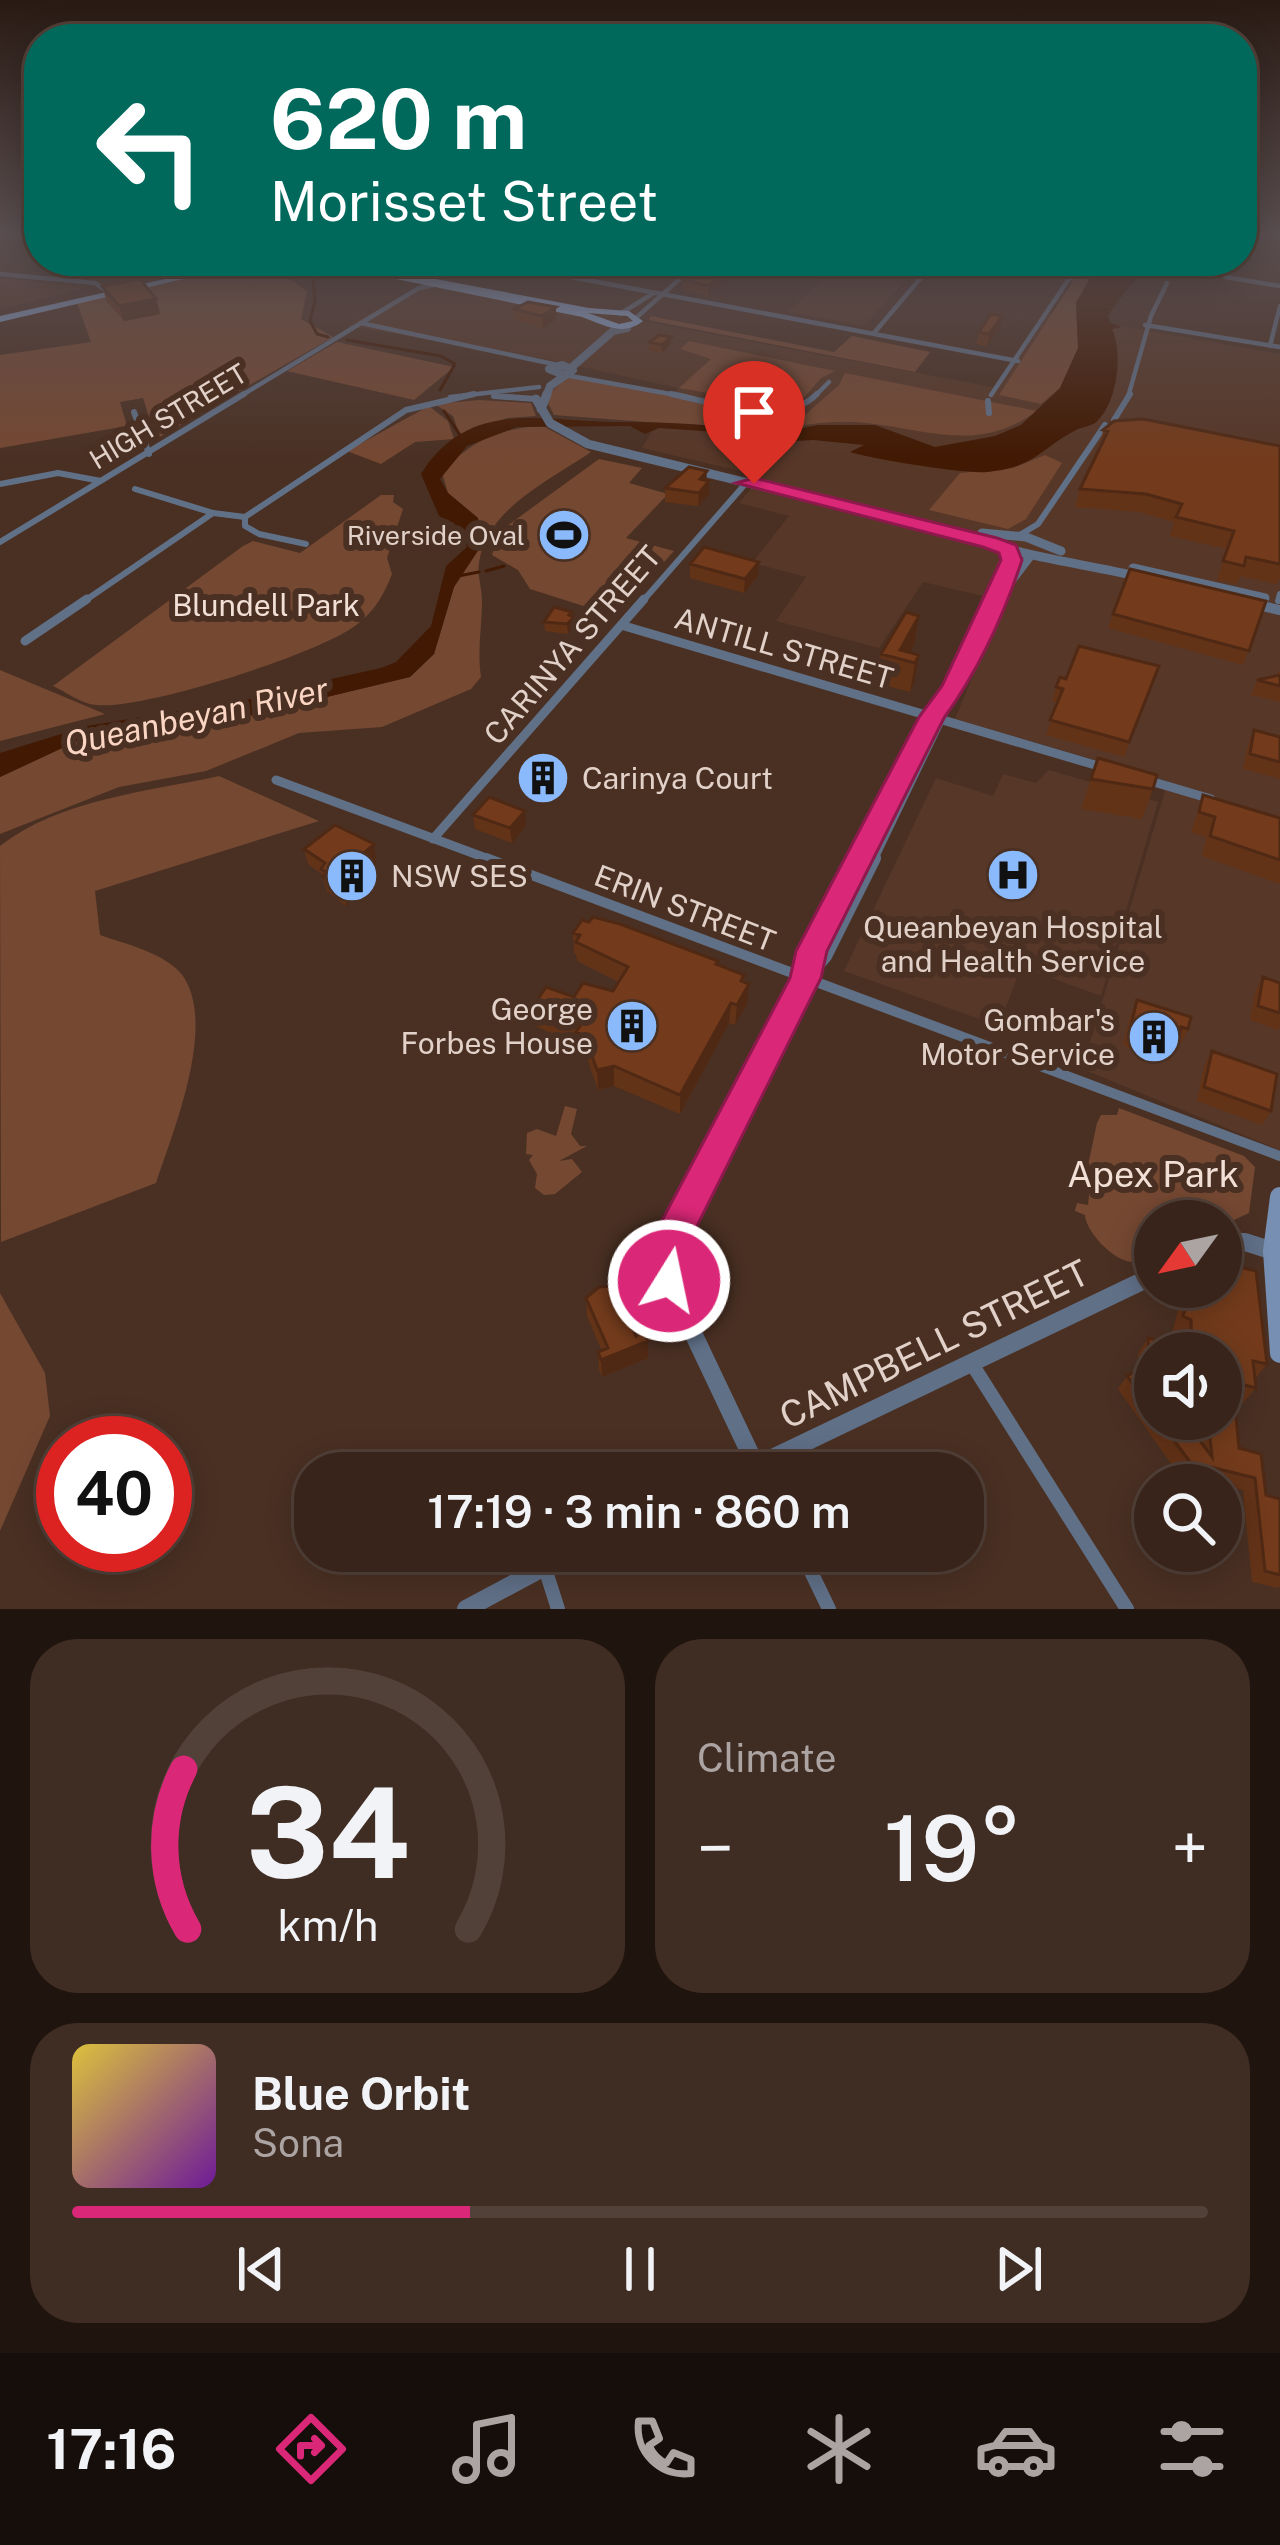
<!DOCTYPE html>
<meta charset="utf-8">
<style>
:root{--surface:#38241a;--page:#3f2c23;--text:#f1f3f6;--muted:#aba4a2;--line:#524139;--accent:#db2777}
body{margin:0;font-family:"Public Sans",sans-serif;background:var(--page);color:var(--text);height:100vh;display:flex;flex-direction:column;font-size:45px;white-space:nowrap}
*{box-sizing:border-box;margin:0}
p{font-size:39px;color:var(--muted)}
.icon{flex:none;width:66px;height:66px;fill:none;stroke:currentColor;stroke-width:2;stroke-linecap:round;stroke-linejoin:round}
.map{position:relative;height:1609px;overflow:hidden}
.sheet{display:flex;flex-direction:column;gap:30px;padding:30px;background:#1f140e;flex:1}
.sheet>*{flex:none}
.top-card{position:absolute;left:24px;top:24px;width:1233px;height:252px;border-radius:48px;box-shadow:0 6px 30px #0003,0 0 0 3px var(--line);background:#00695c;color:#fff;overflow:hidden}
.needle{width:78px;rotate:237deg}
.tools{position:absolute;left:1134px;top:1200px;display:grid;gap:24px}
.tools a{display:grid;place-items:center;width:108px;height:108px;border-radius:50%;background:var(--surface);box-shadow:0 6px 30px #0003,0 0 0 3px var(--line);font-size:60px}
.speed{position:absolute;left:36px;top:1416px;display:flex;gap:24px;font-size:60px;font-weight:700;text-align:center}
.speed>*{display:grid;place-content:center;width:156px;height:156px;border-radius:50%;background:var(--surface);box-shadow:0 6px 30px #0003,0 0 0 3px var(--line);line-height:1}
.speed .limit{border:18px solid #d22;background:#fff;color:#111}
.pin{position:absolute;display:grid;place-items:center;width:102px;height:102px;color:#fff;margin:-123px -51px;border-radius:50% 50% 50% 0;rotate:-45deg;box-shadow:0 0 12px #0007}
.pin .icon{rotate:45deg}
.me{position:absolute;width:132px;margin:-66px;rotate:10deg;stroke-linejoin:round;filter:drop-shadow(0 0 9px #0008)}
.turn{display:flex;align-items:center;gap:42px;height:252px;padding:0 48px;font-size:54px}
.turn .icon{width:156px;height:156px;stroke-width:2.5}
.turn b{display:block;font-size:84px;line-height:102px}
.big{font-size:90px;font-weight:600;line-height:1.1}
.sheet .widget{flex:1;display:flex;flex-direction:column;justify-content:center;gap:18px;min-width:0;padding:0 42px;border-radius:48px;background:var(--page)}
.sheet .dial{align-items:center;gap:0}
.dial svg{height:312px;overflow:visible;fill:none;stroke:var(--line);stroke-width:7;stroke-linecap:round;text-anchor:middle}
.dial text{fill:var(--text);stroke:none}
.song{display:flex;align-items:center;gap:36px}
.cover{width:144px;height:144px;border-radius:18px;background:linear-gradient(135deg,hsl(50 70% 55%),hsl(280 70% 35%))}
.played{height:12px;border-radius:6px;background:linear-gradient(90deg,var(--accent) 35%,var(--line) 35%)}
.keys{display:flex;justify-content:space-around;direction:ltr}
.heat{display:flex;justify-content:space-between;align-items:center;font-size:66px;direction:ltr}
.sheet .tiles{flex:1;display:grid;gap:30px;grid-template-columns:1fr 1fr}
.widget:last-child{grid-column:span 2}
.trip{position:absolute;left:294px;top:1452px;width:690px;height:120px;border-radius:48px;background:var(--surface);box-shadow:0 6px 30px #0003,0 0 0 3px var(--line);font-weight:600;line-height:120px;text-align:center}
.menu{display:flex;height:192px;justify-content:space-around;align-items:center;background:#160e0a;color:var(--muted)}
.menu .icon{width:84px;height:84px}
.menu .on{color:var(--accent)}
.menu b{font-size:54px;color:var(--text)}
.map>svg:first-child{display:block}
</style>
<div class="map">
<svg width="1280" height="1609" viewBox="0 0 1280 1609">
<rect width="100%" height="100%" fill="#4a3023"/>
<!-- built -->
<path fill="#573727" d="M841,261H923L864,326L788,312Z
M0,278L82,285L83,289L0,309Z
M430,281L997,388L1046,313L1280,354V1150L1082,1069L1168,781L955,719L1004,601L923,582L879,648L776,621L806,577L752,563L789,516L739,503L761,476L642,448L678,388L546,359L347,326Z
M1049,770L1158,802L1101,996L1021,967L999,1026L844,971L936,778L993,796L1003,774L1036,783Z"/>
<!-- green -->
<path fill="#754832" d="M264,261L307,291L301,319L333,337L156,439L143,398L120,402L127,426L0,448V355L91,342L77,303Z
M1086,261H1120L1091,276L1076,303L1078,348L1060,388L1041,404L999,395Z
M651,316L834,352L852,336L930,352L915,372L658,322L649,320Z
M689,341L835,371L821,378L795,408L679,388L711,359L680,349Z
M337,342L454,367L414,400L287,371Z
M845,373L1037,411C979,453 931,430 866,423C841,420 816,423 791,427L839,385Z
M569,375L768,416L797,414L780,432L554,415L548,403L552,391Z
M479,400L531,403L536,416L507,418L460,436L453,416L435,404Z
M429,406L448,421L454,439L415,442L381,464L347,451Z
M543,426L591,452C549,481 487,508 479,563C477,575 482,588 482,601C482,627 477,650 481,677L471,689L382,727L299,733L206,771L119,787L0,834V777L88,736L240,718L410,677L434,654L454,587L481,546L478,518L448,493L442,473C470,441 499,428 543,426Z
M1045,455L1062,463L1026,519L1008,529L929,510L960,473L1013,468Z
M599,459L642,468L629,483L668,494L626,538L674,551L615,616L530,589L518,570L492,555L500,531Z
M381,495H394L393,502L403,509L387,558L392,574C384,595 374,612 355,626C315,655 143,710 96,705C82,704 66,692 53,686L243,546L253,541L300,553Z
M0,670L105,714L0,741Z
M219,776L319,821L95,891L100,935C125,944 166,953 183,976C217,1026 173,1131 156,1183L1,1242L0,846C60,799 147,792 219,776Z
M565,1106L577,1109L571,1134L580,1146H587L559,1161L572,1159L582,1172L555,1194L544,1195L535,1188L537,1174L529,1160L533,1155L526,1154L527,1133L537,1129L556,1136Z
M1119,1108L1244,1156L1255,1167L1249,1213L1234,1220L1242,1234L1221,1247V1221H1155V1251L1131,1262C1113,1260 1086,1232 1085,1215L1075,1211L1077,1203L1088,1205L1090,1186L1084,1184L1097,1123L1101,1115H1117Z
M0,1293L45,1373L50,1416L0,1531Z"/>
<!-- water -->
<path fill="#421902" d="M1120,261H1203C1146,272 1141,266 1108,316L1110,323L1122,327L1112,329C1123,352 1118,404 1095,423C1092,425 1081,428 1078,429C1040,448 1037,467 987,472C964,474 872,459 850,452L864,445L813,440L760,443L730,433L659,428L645,434L630,426L517,427L467,446L440,479L448,493L478,518L481,546L454,587L434,654L410,677L240,718L88,736L0,777V753L87,726L178,711H222L259,695L381,668L396,662L431,626L446,566L467,547L454,523L439,516L421,474C471,394 549,424 623,422C674,422 729,426 780,432L818,425H875L935,447L995,436L1021,425L1060,388L1078,348L1076,303L1097,267Z"/>
<g fill="none" stroke-linecap="round" stroke-linejoin="round">
<!-- stream -->
<path stroke="#421902" stroke-width="3" d="M312,266L315,301L310,321L317,334L328,337
M347,340L441,356L455,364L440,390
M444,411L460,435
M486,571L504,566
M458,576L479,572"/>
<!-- minor-far4 -->
<path stroke="#607087" stroke-width="4.5" d="M486,261L1018,361
M969,261L1072,278
M447,271L466,261
M0,274L95,283L112,294
M1225,277L1280,286
M620,314L652,294
M637,317L700,261
M361,323L558,365
M1145,325L1280,347
M874,333L935,261
M1270,346L1280,306
M565,375L687,397
M991,395L1081,261
M494,396L513,397
M239,397L419,288L439,284
M450,397L539,387
M814,397L829,382
M1128,397L1151,316L1167,283"/>
<!-- minor-far3 -->
<path stroke="#607087" stroke-width="6" d="M671,394C715,402 781,430 817,394
M494,396L536,399
M988,401L989,413
M134,412L149,454
M1114,420L1130,394
M0,484L58,473L101,481
M135,489L213,513L245,517L406,410L474,394
M245,517V526L259,534L306,544
M1018,536L1038,524L1105,425
M0,542L244,394
M1278,601L1280,594
M83,602L213,513
M642,602L746,483"/>
<!-- minor-far2 -->
<path stroke="#607087" stroke-width="9" d="M621,625L1102,767
M25,641L87,599
M276,780L494,861
M1147,780L1211,799
M433,839L644,599"/>
<!-- minor-far1 -->
<path stroke="#607087" stroke-width="10" d="M486,858L1280,1156"/>
<!-- minor -->
<path stroke="#607087" stroke-width="14" d="M972,1364L1127,1609
M801,1551L829,1609
M544,1565L558,1609"/>
<!-- tertiary-far4 -->
<path stroke="#607087" stroke-width="8" d="M572,367L613,331L627,328
M546,397L550,386L573,370L562,365L549,369L564,375"/>
<!-- tertiary-far3 -->
<path stroke="#607087" stroke-width="9" d="M536,399L550,423L588,444L982,540C1032,559 1087,564 1140,577
M541,409L547,394
M982,533L1026,537L1061,551
M1133,568L1265,598
M1001,594L1031,555
M997,602L1010,550"/>
<!-- tertiary-far2 -->
<path stroke="#607087" stroke-width="10" d="M1253,604L1280,610
M857,861L947,696
M872,861L998,599"/>
<!-- tertiary-far1 -->
<path stroke="#607087" stroke-width="14" d="M806,977L811,951L859,858
M699,1191L806,978L825,956L874,858"/>
<!-- tertiary -->
<path stroke="#607087" stroke-width="18" d="M700,1188C681,1225 664,1251 674,1293L756,1466
M1221,1243L1245,1242L1273,1251
M741,1473L1155,1275
M466,1609L574,1551"/>
<!-- secondary -->
<path stroke="#768fb3" stroke-width="20" d="M1280,1197L1273,1251L1280,1353"/>
<!-- primary -->
<path fill="#86a7d5" fill-rule="evenodd" d="M245,261H260L0,322V316Z"/>
<!-- trunk -->
<path fill="#8eb2e4" fill-rule="evenodd" d="M307,261H340L589,308L629,311L643,321C623,337 604,325 582,317ZM588,313L627,316L633,321L619,324Z"/>
</g>
<!-- wall -->
<path fill="#633318" d="M727,270V280L708,296L682,289V279Z
M102,286L156,299L160,314L124,321L107,302Z
M556,307V319L543,328L515,320L514,309Z
M1000,328L987,346L976,344L979,332Z
M650,342L670,345L662,353L649,350Z
M1103,430L1280,446V577L1277,584L1240,576L1237,584L1217,580L1227,549L1170,536L1174,522L1140,512L1075,507L1080,489L1100,448Z
M706,480L709,494L698,506L665,502V488Z
M690,564L758,576L744,593L690,578Z
M1266,601L1243,665L1108,628L1113,614Z
M572,612L575,626L568,634L545,631L544,622Z
M919,616L914,645L909,653L919,655L914,684L910,692L876,683L881,654Z
M1159,666L1124,757L1046,735L1057,703L1052,701L1056,687L1066,679Z
M1280,669V702L1251,695L1257,680L1277,676Z
M1254,730L1280,737V779L1243,769L1248,745Z
M1098,758L1153,789L1142,819L1081,809Z
M521,768L564,779L555,789L522,778Z
M1203,795L1280,818V884L1202,856L1206,837L1191,832Z
M473,815L526,826L512,843L475,829Z
M304,849L377,859L375,861L377,873L374,880L346,906L327,891L322,874L308,864Z
M573,933L718,961V965L744,975L747,1004L735,1025L729,1023L680,1114L614,1086L598,1090L586,1055L577,1052V1044L535,1026L533,1007L574,997L613,991L619,982L577,961L576,954L574,953Z
M1263,977L1280,983V1026L1278,1030L1250,1020L1255,992Z
M1137,1000L1188,1029L1181,1044L1178,1043L1170,1061L1158,1057L1156,1061L1123,1045L1131,1014Z
M1212,1051L1271,1111L1262,1125L1197,1101L1204,1066Z
M1185,1287H1221L1267,1364L1255,1379L1256,1388L1243,1403L1221,1398V1353H1155V1419H1184L1198,1439L1197,1419H1221L1266,1495L1280,1499V1586L1278,1588L1252,1582L1243,1490L1179,1475L1118,1389L1127,1376L1139,1369L1138,1354L1148,1338L1180,1345V1336L1172,1333L1178,1311L1186,1299Z
M586,1298L636,1336L648,1341V1358L602,1377L599,1369L598,1352L602,1351L587,1316Z"/>
<!-- shaded-wall -->
<path fill="#502914" d="M727,270V280L708,296V286Z
M156,299L160,314L124,321L119,306Z
M556,307V319L543,328L542,316Z
M1002,316L1000,328L987,346L989,334Z
M671,337L670,345L662,353V345Z
M707,471L706,484L709,481V494L698,506L700,479Z
M759,562L758,576L744,593L745,579Z
M572,612V619L574,617L575,626L568,634L567,624Z
M919,616L914,645L905,661L900,650Z
M919,655L914,684L910,692L915,663Z
M563,769L564,779L555,789L554,780Z
M525,811L526,826L512,843L510,828Z
M374,844L377,873L374,880L346,906L343,891L365,852Z
M749,984L747,1004L735,1025L737,1005Z
M731,1003L729,1023L680,1114V1095Z
M614,1066V1086L598,1090L597,1070Z
M648,1341V1358L602,1377L601,1360Z"/>
<!-- building -->
<path fill="#733b1c" stroke="#502914" stroke-width="3" d="M700,265L727,270L708,286L682,279Z
M140,279L156,299L119,306L102,286Z
M528,302L556,307L542,316L514,309Z
M991,314L1002,316L989,334L979,332Z
M659,335L671,337L662,345L650,342Z
M1143,419L1280,446V564L1246,557L1244,566L1223,561L1234,531L1176,517L1182,504L1146,494L1080,489L1108,431L1103,430L1114,421Z
M689,467L707,471L700,479L709,481L699,493L665,488Z
M704,547L759,562L745,579L690,564Z
M1130,569L1266,601L1249,651L1113,614Z
M554,607L572,612L569,615L574,617L567,624L544,622Z
M906,612L919,616L900,650L919,655L915,663L881,654Z
M1079,646L1159,666L1129,742L1050,720L1063,689L1056,687L1060,677L1066,679Z
M1280,675V686L1257,680Z
M1254,730L1280,737V762L1250,754Z
M530,758L563,769L554,780L521,768Z
M1098,758L1157,775L1153,789L1091,779Z
M1203,795L1280,818V860L1210,836L1215,817L1199,812Z
M489,797L525,811L510,828L473,815Z
M335,825L374,844L365,852L374,858L370,865L343,891L323,876L327,873L321,869L325,863L304,849Z
M593,917L620,924L718,961L716,964L744,975L741,981L749,984L737,1005L731,1003L680,1095L614,1066L597,1070L585,1036L576,1032L580,1026L533,1007L546,987L574,997L583,983L613,991L628,967L576,942L580,935L573,933L582,920L589,922Z
M1263,977L1280,983V1013L1258,1006Z
M1137,1000L1191,1017L1188,1029L1181,1027L1177,1046L1164,1042L1163,1046L1130,1030Z
M1212,1051L1277,1074L1271,1111L1204,1087Z
M1221,1263L1256,1271L1267,1364L1253,1361L1256,1388L1221,1379V1353H1155V1364L1149,1363L1148,1338L1192,1348L1191,1320L1183,1316L1189,1294L1197,1296V1287H1221Z
M613,1286L636,1336L643,1330L648,1341L601,1360L598,1352L608,1348L586,1298L599,1287Z
M1145,1366L1155,1380V1414L1127,1376Z
M1221,1403L1235,1406L1239,1448L1261,1454L1266,1495L1280,1499V1575L1265,1571L1255,1478L1190,1462L1158,1419H1184L1212,1457L1208,1419H1221Z"/>
<!-- sky -->
<linearGradient id="sky" x2="0" y2="1"><stop stop-color="#291a13"/><stop offset="0.51" stop-color="#5a4e50"/><stop offset="1" stop-color="#5a4e50" stop-opacity="0"/></linearGradient>
<rect width="1280" height="460" fill="url(#sky)"/>
<!-- route -->
<path fill="#db2777" stroke="#8e194d" stroke-width="3" d="M754,478L997,538L1016,545L1022,560C1004,615 978,671 944,718L827,951L821,978L694,1232L683,1294L669,1299L656,1294L650,1281L657,1230L790,978L796,951L919,717L942,686L1001,560L999,553L983,547L736,483Z"/>
<!-- icons -->
<defs>
<g id="stadium-disc" transform="scale(2.7)"><circle r="9.5" fill="#8abafc" stroke="#4a3023"/><path d="M0-5a6.5 5 0 1 0 0 10a6.5 5 0 1 0 0-10ZM-3.5-1.8h7v3.6h-7Z" fill="#111"/></g>
<g id="building-disc" transform="scale(2.7)"><circle r="9.5" fill="#8abafc" stroke="#4a3023"/><path d="M-4-6H4V6H1V3H-1V6H-4ZM-2.5-4.3h1.7v1.8h-1.7ZM.8-4.3h1.7v1.8H.8ZM-2.5-1h1.7V.8h-1.7ZM.8-1h1.7V.8H.8Z" fill="#111"/></g>
<g id="hospital-disc" transform="scale(2.7)"><circle r="9.5" fill="#8abafc" stroke="#4a3023"/><path d="M-5-5h3v3.5h4V-5h3V5h-3V1.5h-4V5h-3Z" fill="#111"/></g>
</defs>
<g fill-rule="evenodd">
<use href="#stadium-disc" x="564" y="535"/>
<use href="#building-disc" x="543" y="778"/>
<use href="#hospital-disc" x="1013" y="875"/>
<use href="#building-disc" x="352" y="876"/>
<use href="#building-disc" x="632" y="1026"/>
<use href="#building-disc" x="1154" y="1037"/>
</g>
<g text-anchor="middle" dominant-baseline="central" stroke-width="12" stroke-linejoin="round" paint-order="stroke">
<!-- far-street labels -->
<g font-size="27" fill="#e2d1c9" stroke="#4a3023">
<text transform="translate(168 416) rotate(-31)">HIGH STREET</text>
</g>
<!-- far-poi labels -->
<g font-size="27" fill="#e2d1c9" stroke="#4a3023" text-anchor="end">
<text x="525" y="535">Riverside Oval</text>
</g>
<!-- park labels -->
<g font-size="30" fill="#f2dfd6" stroke="#4a3023">
<text x="266" y="605">Blundell Park</text>
</g>
<!-- street labels -->
<g font-size="30" fill="#e2d1c9" stroke="#4a3023">
<text transform="translate(572 645) rotate(-49)">CARINYA STREET</text>
<text transform="translate(784 648) rotate(16)">ANTILL STREET</text>
<text transform="translate(685 908) rotate(21)">ERIN STREET</text>
</g>
<!-- poi labels -->
<g font-size="30" fill="#e2d1c9" stroke="#4a3023" text-anchor="start">
<text x="582" y="778">Carinya Court</text>
<text x="391" y="876">NSW SES</text>
<text x="1013" y="927" text-anchor="middle">Queanbeyan Hospital<tspan x="1013" dy="34">and Health Service</tspan></text>
<text x="593" y="1009" text-anchor="end">George<tspan x="593" dy="34">Forbes House</tspan></text>
<text x="1115" y="1020" text-anchor="end">Gombar's<tspan x="1115" dy="34">Motor Service</tspan></text>
</g>
<!-- water labels -->
<g font-size="33" font-style="italic" fill="#fad5c3" stroke="#4a3023">
<text transform="translate(196 716) rotate(-12)">Queanbeyan River</text>
</g>
<!-- near-park labels -->
<g font-size="36" fill="#f2dfd6" stroke="#4a3023">
<text x="1153" y="1174">Apex Park</text>
</g>
<!-- near-street labels -->
<g font-size="36" fill="#e2d1c9" stroke="#4a3023">
<text transform="translate(934 1344) rotate(-26)">CAMPBELL STREET</text>
</g>
</g>
</svg>
<div class="tools">
<a><svg class="needle" viewBox="-14 -14 28 28"><path d="M0-13l5 13h-10z" fill="#e53935"/><path d="M0 13l5-13h-10z" fill="#aba4a2"/></svg></a>
<a><svg class="icon" aria-label="sound" viewBox="0 0 24 24"><path d="M4 9h4l5-4v14l-5-4H4zM17 9q2 3 0 6"/></svg></a>
<a><svg class="icon" aria-label="search" viewBox="0 0 24 24"><circle cx="10" cy="10" r="6"/><path d="M15 15l6 6"/></svg></a>
</div>
<div class="speed"><div class="limit">40</div></div>
<div class="pin" style="left:754px;top:484px;background:#d93025"><svg class="icon" aria-label="arrive" viewBox="0 0 24 24"><path d="M6 21V4h12l-3 4 3 4H6"/></svg></div>
<svg class="me" style="left:669px;top:1281px" viewBox="-20 -20 40 40"><circle r="17" fill="#db2777" stroke="#fff" stroke-width="3"/><path d="M0-11L8 9 0 5-8 9z" fill="#fff"/></svg>
<div class="trip">17:19 · 3 min · 860 m</div>
<div class="top-card">
<div class="turn"><svg class="icon" aria-label="left" viewBox="0 0 24 24"><path d="M17 20v-9H6M10 6l-5 5 5 5"/></svg><div><b>620 m</b>Morisset Street</div></div>
</div>
</div>
<section class="sheet">
<div class="tiles">
<div class="widget dial"><svg viewBox="0 0 100 80">
<path d="M14 69A42 42 0 1 1 86 69"/>
<path d="M14 69A42 42 0 0 1 13 28" stroke="#db2777"/>
<text x="50" y="56" font-size="32" font-weight="700">34</text>
<text x="50" y="72" font-size="11">km/h</text>
</svg></div>
<div class="widget"><p>Climate</p>
<div class="heat"><a>−</a><b class="big">19°</b><a>+</a></div>
</div>
<div class="widget">
<div class="song"><i class="cover"></i><div><b>Blue Orbit</b><p>Sona</p></div></div>
<div class="played"></div>
<div class="keys"><svg class="icon" aria-label="previous" viewBox="0 0 24 24"><path d="M18 5L8 12l10 7zM5 5v14"/></svg><svg class="icon" aria-label="pause" viewBox="0 0 24 24"><path d="M8 5v14M16 5v14"/></svg><svg class="icon" aria-label="next" viewBox="0 0 24 24"><path d="M6 5l10 7-10 7zM19 5v14"/></svg></div>
</div>
</div>
</section>
<nav class="menu">
<b>17:16</b>
<svg class="icon on" aria-label="directions" viewBox="0 0 24 24"><path d="M12 3l9 9-9 9-9-9zM9 14v-3h6M13 9l2 2-2 2"/></svg>
<svg class="icon" aria-label="music" viewBox="0 0 24 24"><path d="M9 18V5l10-2v13"/><circle cx="6" cy="18" r="3"/><circle cx="16" cy="16" r="3"/></svg>
<svg class="icon" aria-label="phone" viewBox="0 0 24 24"><path d="M5 4h4l2 5-3 2q2 4 5 5l2-3 5 2v4C11 20 4 13 5 4z"/></svg>
<svg class="icon" aria-label="climate" viewBox="0 0 24 24"><path d="M12 3v18M4 7l16 10M4 17L20 7"/></svg>
<svg class="icon" aria-label="car" viewBox="0 0 24 24"><path d="M5 17H2v-5l4-1 3-4h7l3 4 3 1v5h-3M9 17h6M6 11h13"/><circle cx="7" cy="17" r="2"/><circle cx="17" cy="17" r="2"/></svg>
<svg class="icon" aria-label="filters" viewBox="0 0 24 24"><path d="M4 7h16M4 17h16"/><circle cx="9" cy="7" r="2"/><circle cx="15" cy="17" r="2"/></svg>
</nav>
